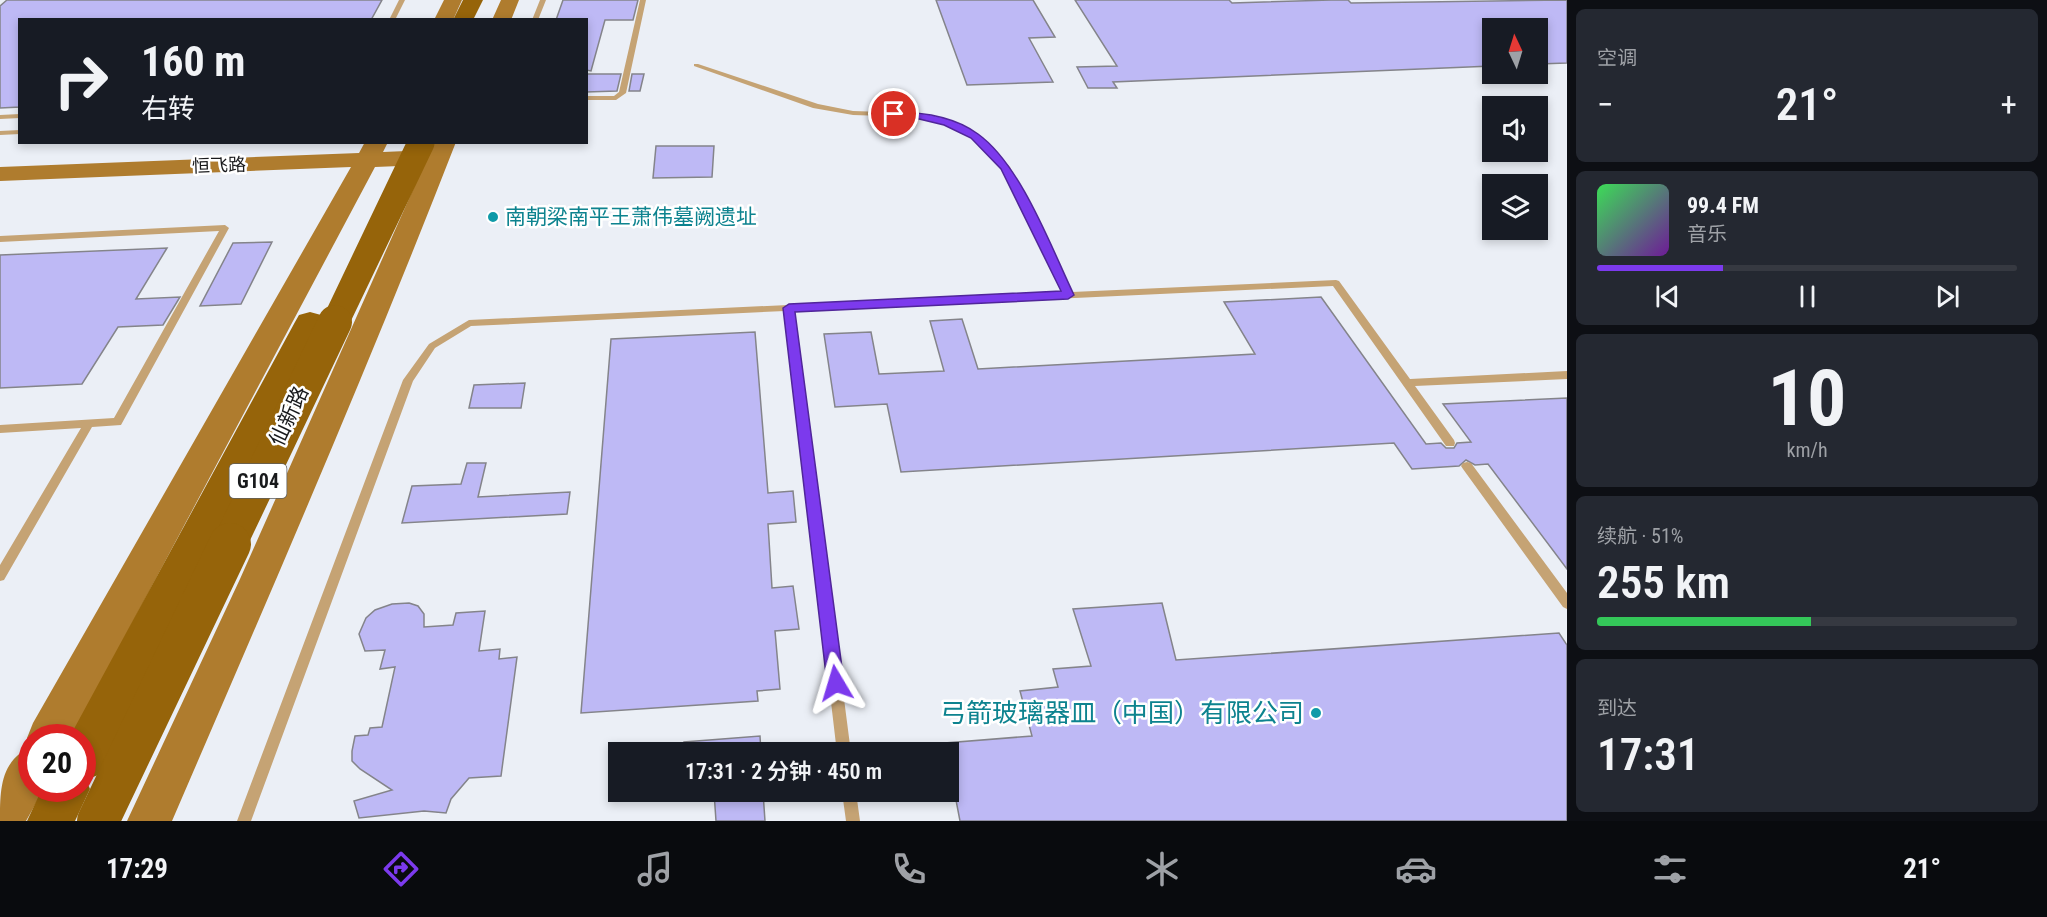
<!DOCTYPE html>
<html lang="zh">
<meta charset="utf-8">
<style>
:root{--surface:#171b24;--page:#242831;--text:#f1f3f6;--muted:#9ea1a6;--line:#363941;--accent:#7c3aed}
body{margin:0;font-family:"Roboto Condensed","Noto Sans SC",sans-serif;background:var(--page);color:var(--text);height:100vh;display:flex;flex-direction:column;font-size:22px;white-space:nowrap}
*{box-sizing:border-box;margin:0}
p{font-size:20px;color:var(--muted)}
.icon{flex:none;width:33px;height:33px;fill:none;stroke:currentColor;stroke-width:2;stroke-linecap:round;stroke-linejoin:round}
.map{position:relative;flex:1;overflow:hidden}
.drawer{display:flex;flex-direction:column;gap:9px;padding:9px;background:#0d0f14;width:480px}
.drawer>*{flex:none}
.guide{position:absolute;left:18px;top:18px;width:570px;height:126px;border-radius:0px;box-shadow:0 3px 9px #0003;background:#171b24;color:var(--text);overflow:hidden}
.needle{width:39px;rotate:356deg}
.buttons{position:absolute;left:1482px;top:18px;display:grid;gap:12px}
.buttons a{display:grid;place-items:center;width:66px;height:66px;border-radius:0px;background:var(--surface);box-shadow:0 3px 9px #0003;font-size:30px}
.speed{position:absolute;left:18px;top:724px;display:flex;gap:12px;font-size:30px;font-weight:700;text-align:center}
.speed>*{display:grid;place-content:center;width:78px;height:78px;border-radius:50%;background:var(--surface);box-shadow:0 3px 9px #0003;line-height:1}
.speed .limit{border:9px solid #d22;background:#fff;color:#111}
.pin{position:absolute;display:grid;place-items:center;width:51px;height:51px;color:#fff;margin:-26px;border:3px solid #fff;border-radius:50%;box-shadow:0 2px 6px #0007}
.me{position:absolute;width:66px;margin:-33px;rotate:353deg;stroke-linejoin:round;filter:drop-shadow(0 0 4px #0008)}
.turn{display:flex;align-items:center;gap:21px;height:126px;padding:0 24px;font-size:27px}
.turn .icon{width:78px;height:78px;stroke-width:2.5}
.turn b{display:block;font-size:42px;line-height:51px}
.big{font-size:45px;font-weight:600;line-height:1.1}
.drawer .tile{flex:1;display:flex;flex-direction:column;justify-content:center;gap:9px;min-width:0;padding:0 21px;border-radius:9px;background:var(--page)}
.drawer .dial{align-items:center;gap:0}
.dial b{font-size:78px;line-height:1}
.song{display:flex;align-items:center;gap:18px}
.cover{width:72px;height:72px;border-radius:9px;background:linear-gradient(135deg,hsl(130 70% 55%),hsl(280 70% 35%))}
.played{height:6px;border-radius:3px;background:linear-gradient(90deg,var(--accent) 30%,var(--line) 30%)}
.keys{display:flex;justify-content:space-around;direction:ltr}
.heat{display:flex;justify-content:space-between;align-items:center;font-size:33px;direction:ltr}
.charge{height:9px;border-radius:4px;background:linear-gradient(90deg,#34c759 51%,var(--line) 0)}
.trip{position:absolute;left:608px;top:742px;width:351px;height:60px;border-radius:0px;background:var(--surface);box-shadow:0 3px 9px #0003;font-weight:600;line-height:60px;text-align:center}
.tab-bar{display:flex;height:96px;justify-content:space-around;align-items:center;background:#090b0e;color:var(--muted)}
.tab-bar .icon{width:42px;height:42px}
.tab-bar .selected{color:var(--accent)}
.tab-bar b{font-size:27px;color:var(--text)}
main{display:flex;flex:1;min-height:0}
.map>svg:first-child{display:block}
</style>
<main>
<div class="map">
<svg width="1567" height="821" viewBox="0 0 1567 821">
<rect width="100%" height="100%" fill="#ebeff6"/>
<!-- building -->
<path fill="#beb9f5" stroke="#84848a" stroke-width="1.5" d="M7,0H382L371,20H20V107L0,108V6Z
M563,0H638L633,20H605L591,71L586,70V20H556Z
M936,0H1033L1055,37L1029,38L1053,82L967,85Z
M1075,0H1229L1232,3L1331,0H1348L1351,3L1567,0V63L1538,64V28H1492V66L1113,82L1117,88H1088L1077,67L1117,66Z
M586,74H621L617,91L586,92Z
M632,74H644L640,91H629Z
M656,146H714L712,177L653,178Z
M272,242L241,304L200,306L233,243Z
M167,248L136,299L180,297L163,325L118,327L82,384L0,388V255Z
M1321,297L1426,444L1441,443L1446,448H1454L1457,443L1471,442L1443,404L1567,398V569L1488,464L1475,465L1466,460L1459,466L1412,469L1394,443L901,472L887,404L835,407L824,334L871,332L879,374L944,371L930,321L962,319L978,369L1255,354L1224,302Z
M755,332L768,493L793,491L796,522L768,524L772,588L793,586L799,629L775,631L780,689L757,691L758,701L581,713L611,339Z
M525,383L521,408H469L474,385Z
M467,463H486L478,497L570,492L567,514L402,523L412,486L461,484Z
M409,603L418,606L424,614V627L453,625L456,613L485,611L479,651L500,649L499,659L517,657L501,776L469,778L451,799L446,813L424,811L359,818L354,801L392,790L360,769L352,761V751L355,736L368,735L370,728L382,727L395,667L380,669L385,650L365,651L359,634L366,618L375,610L392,604Z
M1162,603L1176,660L1559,633L1567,645V821H960L945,743L1032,736L1020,691L1058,687L1053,669L1091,666L1073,609Z
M760,736L761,753H684V742Z
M714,792H763L765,821H716Z"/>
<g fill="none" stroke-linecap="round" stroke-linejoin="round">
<!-- lane -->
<path fill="#c5a374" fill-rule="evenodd" d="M399,0H405L395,20H389Z
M540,0H546L538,20H532Z
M640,0H646L626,93L616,100H586V96H614L619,92Z
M694,64H698L818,104L853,111L915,113L950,121L977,134L1010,167L1072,292L1336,280L1339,281L1410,379L1567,371V379L1415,386L1454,440L1455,443L1454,446H1446L1333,286L794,311L851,753H837L785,311L471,326L435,348L413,381L251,821H237L403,380L429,344L469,320L1063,292L1003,168L971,138L944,125L915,117L853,115L813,108L694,66Z
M20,114V118L0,119V115Z
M20,130V134L0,135V131Z
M225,225L229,228L121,425L92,427L4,580L0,581V565L81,428L0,433V425L114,418L219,231L0,242V236Z
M1467,462L1471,463L1567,593V609L1563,607L1463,469L1461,466L1463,463Z
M842,792H856L860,821H846Z"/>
<!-- secondary -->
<path fill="#af7c2e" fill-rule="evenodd" d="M444,0H462L453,20H434Z
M501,0H519L511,20H492Z
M365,142H388L383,152L430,150L433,142H456C367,371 269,596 172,821H127L240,579L424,165L375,167L71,738H32V789H44L26,821H0C0,790 0,761 31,747L27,738L33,723L351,167L0,181V167L359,153Z"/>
<!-- primary -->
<path fill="#96640a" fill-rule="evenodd" d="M463,0H483L473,20H453Z
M310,312L321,315L325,322L98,775L86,780L90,789L75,821H27L42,789H82V738H69L295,322L299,315Z"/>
<!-- primary-bridge-far3 -->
<path stroke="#96640a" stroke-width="22" d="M420,145L421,142"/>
<!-- primary-bridge-far2 -->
<path stroke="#96640a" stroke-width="27" d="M335,323L421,143"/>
<!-- primary-bridge-far1 -->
<path stroke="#96640a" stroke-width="34" d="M229,545L335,322"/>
<!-- primary-bridge -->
<path stroke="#96640a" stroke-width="42" d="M98,821L230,544"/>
</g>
<!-- route -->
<path fill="#7c3aed" stroke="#51269a" stroke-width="1.5" d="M894,112C922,112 955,117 978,134C1021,165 1051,247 1074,295L1068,299L795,312L844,683L842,689L836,691L829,689L827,683L783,308L789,304L1061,291L1001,169L971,138L944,125L915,118L891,116V112Z"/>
<!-- markers -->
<g fill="#0f9aa8" stroke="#fff" stroke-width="2">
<circle cx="493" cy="217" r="6"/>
<circle cx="1316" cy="713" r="6"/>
</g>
<g text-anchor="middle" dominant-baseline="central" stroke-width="5" stroke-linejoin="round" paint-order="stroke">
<!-- far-street labels -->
<g font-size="18" fill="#191a1c" stroke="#fff">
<text transform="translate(219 165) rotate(-2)">恒飞路</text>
</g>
<!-- shield labels -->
<rect fill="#fff" stroke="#5e5f60" stroke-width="1.5" x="229.5" y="464" width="57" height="34" rx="4.5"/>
<g font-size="20" font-weight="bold" fill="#191a1c">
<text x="258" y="481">G104</text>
</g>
<!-- culture labels -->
<g font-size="21" fill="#0d838f" stroke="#fff" text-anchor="start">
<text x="505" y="217">南朝梁南平王萧伟墓阙遗址</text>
</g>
<!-- street labels -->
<g font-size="21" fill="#191a1c" stroke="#fff">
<text transform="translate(289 416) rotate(-65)">仙新路</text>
</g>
<!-- near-culture labels -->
<g font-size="26" fill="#0d838f" stroke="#fff" text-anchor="end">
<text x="1304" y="713">弓箭玻璃器皿（中国）有限公司</text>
</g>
</g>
</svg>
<div class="buttons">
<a><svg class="needle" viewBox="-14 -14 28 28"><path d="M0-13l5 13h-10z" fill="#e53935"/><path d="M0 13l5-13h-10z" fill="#9ea1a6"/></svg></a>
<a><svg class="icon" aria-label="sound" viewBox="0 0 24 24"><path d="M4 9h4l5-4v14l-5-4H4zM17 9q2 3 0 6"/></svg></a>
<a><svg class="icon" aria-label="layers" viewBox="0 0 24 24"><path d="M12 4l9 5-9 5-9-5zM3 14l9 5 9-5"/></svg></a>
</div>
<div class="speed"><div class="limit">20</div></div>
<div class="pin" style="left:894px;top:114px;background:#d93025"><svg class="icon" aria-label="arrive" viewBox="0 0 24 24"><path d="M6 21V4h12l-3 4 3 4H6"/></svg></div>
<svg class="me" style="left:836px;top:683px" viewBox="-20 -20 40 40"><path d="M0-17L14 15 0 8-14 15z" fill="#7c3aed" stroke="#fff" stroke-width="4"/></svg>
<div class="trip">17:31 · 2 分钟 · 450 m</div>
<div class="guide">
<div class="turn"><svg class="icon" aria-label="right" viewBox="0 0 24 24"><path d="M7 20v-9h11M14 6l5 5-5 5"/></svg><div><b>160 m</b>右转</div></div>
</div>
</div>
<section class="drawer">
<div class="tile"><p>空调</p>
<div class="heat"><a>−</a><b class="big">21°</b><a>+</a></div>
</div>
<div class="tile">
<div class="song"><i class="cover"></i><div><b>99.4 FM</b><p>音乐</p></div></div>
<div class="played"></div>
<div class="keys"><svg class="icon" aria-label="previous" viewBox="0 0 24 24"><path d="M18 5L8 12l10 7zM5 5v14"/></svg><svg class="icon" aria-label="pause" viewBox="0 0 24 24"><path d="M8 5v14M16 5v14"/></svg><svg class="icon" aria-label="next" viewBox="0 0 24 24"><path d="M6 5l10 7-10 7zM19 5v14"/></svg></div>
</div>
<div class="tile dial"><b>10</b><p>km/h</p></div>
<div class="tile"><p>续航 · 51%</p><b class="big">255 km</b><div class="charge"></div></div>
<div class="tile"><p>到达</p><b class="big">17:31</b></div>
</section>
</main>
<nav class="tab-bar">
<b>17:29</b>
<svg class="icon selected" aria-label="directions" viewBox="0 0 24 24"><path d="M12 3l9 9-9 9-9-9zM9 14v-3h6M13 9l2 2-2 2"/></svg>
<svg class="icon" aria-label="music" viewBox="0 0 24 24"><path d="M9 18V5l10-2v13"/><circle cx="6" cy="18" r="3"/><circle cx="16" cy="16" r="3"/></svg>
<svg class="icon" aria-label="phone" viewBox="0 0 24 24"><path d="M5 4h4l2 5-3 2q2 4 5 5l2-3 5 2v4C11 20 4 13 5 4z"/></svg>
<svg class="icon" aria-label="climate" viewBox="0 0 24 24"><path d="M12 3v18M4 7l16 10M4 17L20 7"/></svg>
<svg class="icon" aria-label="car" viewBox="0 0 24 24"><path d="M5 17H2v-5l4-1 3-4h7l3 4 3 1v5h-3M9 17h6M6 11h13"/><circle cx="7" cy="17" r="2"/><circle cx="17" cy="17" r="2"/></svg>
<svg class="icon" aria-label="filters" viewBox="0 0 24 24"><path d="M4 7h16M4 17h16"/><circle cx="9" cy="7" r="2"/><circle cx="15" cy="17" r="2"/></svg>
<b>21°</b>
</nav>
